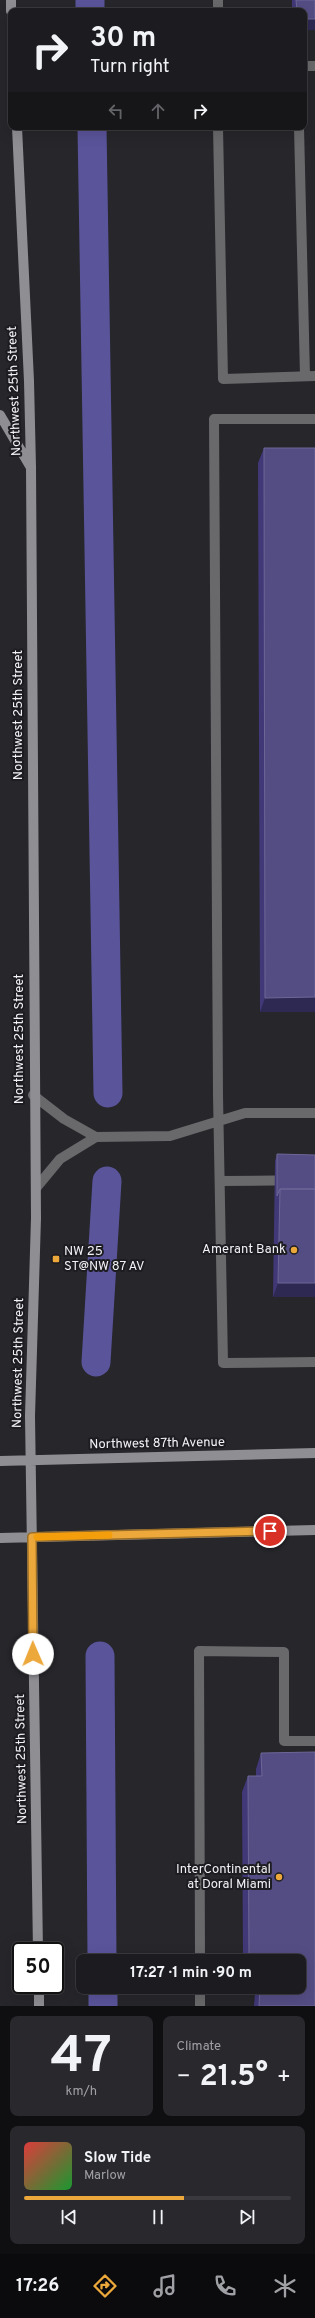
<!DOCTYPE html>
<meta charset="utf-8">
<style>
:root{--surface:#1c1c20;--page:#29292d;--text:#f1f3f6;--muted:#a0a1a5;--line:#3a3a3e;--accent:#eda83b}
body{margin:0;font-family:Overpass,sans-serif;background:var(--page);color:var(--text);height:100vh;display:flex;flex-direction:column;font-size:15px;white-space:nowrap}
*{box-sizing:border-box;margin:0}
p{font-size:13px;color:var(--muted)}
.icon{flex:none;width:22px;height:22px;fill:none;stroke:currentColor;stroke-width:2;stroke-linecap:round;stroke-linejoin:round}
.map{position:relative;height:2006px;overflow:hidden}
.drawer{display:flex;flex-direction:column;gap:10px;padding:10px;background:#0f0f12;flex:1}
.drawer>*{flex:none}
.top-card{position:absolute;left:8px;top:8px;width:299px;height:122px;border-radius:8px;box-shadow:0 4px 16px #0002,0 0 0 1px var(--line);background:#1c1c20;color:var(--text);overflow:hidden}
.speed{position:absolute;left:12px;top:1942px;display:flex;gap:8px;font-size:20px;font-weight:700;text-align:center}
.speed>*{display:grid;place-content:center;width:52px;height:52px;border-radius:50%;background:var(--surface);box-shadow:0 4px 16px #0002,0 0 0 1px var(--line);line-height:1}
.speed .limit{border:2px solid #111;border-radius:6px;background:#fff;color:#111}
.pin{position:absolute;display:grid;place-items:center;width:34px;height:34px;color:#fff;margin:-17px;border:2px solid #fff;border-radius:50%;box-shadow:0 1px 4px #0007}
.me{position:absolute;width:44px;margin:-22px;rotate:359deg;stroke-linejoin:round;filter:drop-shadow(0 0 3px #0008)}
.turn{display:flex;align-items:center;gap:14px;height:84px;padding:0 16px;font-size:18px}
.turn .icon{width:52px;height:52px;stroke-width:2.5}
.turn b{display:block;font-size:28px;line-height:34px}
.lanes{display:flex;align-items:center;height:38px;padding:0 16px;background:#0003;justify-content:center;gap:20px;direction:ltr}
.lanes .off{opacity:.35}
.big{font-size:30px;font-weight:700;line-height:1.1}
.drawer .widget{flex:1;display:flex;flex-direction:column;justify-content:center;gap:6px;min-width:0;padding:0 14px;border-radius:8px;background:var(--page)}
.drawer .dial{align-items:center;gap:0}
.dial b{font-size:52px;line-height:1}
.song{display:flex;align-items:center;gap:12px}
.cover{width:48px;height:48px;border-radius:6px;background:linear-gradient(135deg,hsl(0 70% 55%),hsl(130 70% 35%))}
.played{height:4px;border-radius:2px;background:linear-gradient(90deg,var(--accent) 60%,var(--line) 60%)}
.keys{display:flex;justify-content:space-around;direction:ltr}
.heat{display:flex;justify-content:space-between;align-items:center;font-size:22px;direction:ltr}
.drawer .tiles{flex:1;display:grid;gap:10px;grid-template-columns:1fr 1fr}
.widget:last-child{grid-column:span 2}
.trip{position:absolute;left:76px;top:1954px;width:230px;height:40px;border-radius:8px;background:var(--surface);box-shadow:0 4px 16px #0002,0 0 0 1px var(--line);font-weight:700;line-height:40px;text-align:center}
.dock{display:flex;height:64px;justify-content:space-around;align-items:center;background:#0b0b0d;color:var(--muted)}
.dock .icon{width:28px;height:28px}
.dock .active{color:var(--accent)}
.dock b{font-size:18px;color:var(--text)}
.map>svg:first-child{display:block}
</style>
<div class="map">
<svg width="315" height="2006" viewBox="0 0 315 2006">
<rect width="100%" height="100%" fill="#26262b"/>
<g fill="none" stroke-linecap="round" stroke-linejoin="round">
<!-- canal -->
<path stroke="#5a549b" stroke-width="29" d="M90,0V11
M92,127L108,1093
M96,1362L107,1181
M100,1656L102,1961
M103,1987V2006"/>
<!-- lane -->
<path stroke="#69696b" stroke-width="10" d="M218,0V11
M304,66H315
M218,127L223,379L315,376
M299,127L305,376
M315,419H214L218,1095L223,1363L315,1362
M33,1095L64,1119L96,1137
M221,1181L315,1180
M36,1188L60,1159L96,1137L170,1136L245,1113H315
M200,1961L199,1651L284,1652V1741H315
M200,1987V2006"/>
<!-- secondary -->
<path stroke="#8e8e93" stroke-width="10" d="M11,0V11
M17,127L29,381L31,467L36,1218L30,1416L38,1951
M0,415L30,466
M0,1461L315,1453
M0,1538L315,1530
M39,1985V2006"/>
</g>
<!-- wall -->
<path fill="#413977" d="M292,0H315V30H304V11H292Z
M264,448L315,1012H260L258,463Z
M277,1154L315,1155V1297H273L275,1161Z
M261,1753L315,2006H254L255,1994L256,1991H243V1987H299V1961H243L242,1792L248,1776H256V1769Z"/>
<!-- shaded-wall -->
<path fill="#2e2953" d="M304,19H315V30H304Z
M315,997V1012H260L265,998Z
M278,1283H315V1297H273Z
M245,1987H258L256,1991H243Z"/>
<!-- building -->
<path fill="#544d84" stroke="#6d6796" d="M296,0H315V19H304V11H297Z
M264,448H315V997L265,998Z
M277,1154L315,1155V1189H280L277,1196Z
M280,1189H315V1283H278Z
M315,1752V2006H259L260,1987H299V1961H249L248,1776H262L261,1753Z"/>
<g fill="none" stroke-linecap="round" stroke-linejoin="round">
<!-- route casing -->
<g stroke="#9a6d26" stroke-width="10">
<path id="route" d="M33,1654L32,1537L270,1531"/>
</g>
<!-- route -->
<use href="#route" stroke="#eda83b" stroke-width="7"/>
<!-- slow -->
<path stroke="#f59e0b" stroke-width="7" d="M37,1537L109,1535"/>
</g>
<!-- markers -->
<g fill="#eda83b" stroke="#1c1c21" stroke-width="1.5">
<circle cx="294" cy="1250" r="4"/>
<rect x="52" y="1255" width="8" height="8" rx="2"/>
<circle cx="279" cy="1877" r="4"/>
</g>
<g text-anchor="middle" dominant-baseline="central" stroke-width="4" stroke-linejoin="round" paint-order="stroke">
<!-- street labels -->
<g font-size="13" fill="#f2f2f6" stroke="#1c1c21">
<text transform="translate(15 391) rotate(-92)">Northwest 25th Street</text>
<text transform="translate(19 715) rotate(-90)">Northwest 25th Street</text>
<text transform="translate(20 1039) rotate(-90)">Northwest 25th Street</text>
<text transform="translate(19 1363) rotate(-89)">Northwest 25th Street</text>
<text transform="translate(157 1444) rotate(-1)">Northwest 87th Avenue</text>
<text transform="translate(22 1759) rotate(-91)">Northwest 25th Street</text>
</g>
<!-- poi labels -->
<g font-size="13" fill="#f2f2f6" stroke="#1c1c21" text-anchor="end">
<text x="286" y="1250">Amerant Bank</text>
<text x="64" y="1252" text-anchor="start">NW 25<tspan x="64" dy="15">ST@NW 87 AV</tspan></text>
<text x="271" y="1870">InterContinental<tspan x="271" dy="15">at Doral Miami</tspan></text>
</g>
</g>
</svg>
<div class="speed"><div class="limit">50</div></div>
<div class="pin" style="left:270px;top:1531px;background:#d93025"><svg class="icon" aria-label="arrive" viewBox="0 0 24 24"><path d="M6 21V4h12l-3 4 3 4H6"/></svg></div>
<svg class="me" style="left:33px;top:1654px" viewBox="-20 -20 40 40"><circle r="19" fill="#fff"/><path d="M0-13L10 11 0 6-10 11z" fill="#eda83b"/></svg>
<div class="trip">17:27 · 1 min · 90 m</div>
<div class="top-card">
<div class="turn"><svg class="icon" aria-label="right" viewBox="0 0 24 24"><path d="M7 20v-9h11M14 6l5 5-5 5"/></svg><div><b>30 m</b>Turn right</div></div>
<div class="lanes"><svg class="icon off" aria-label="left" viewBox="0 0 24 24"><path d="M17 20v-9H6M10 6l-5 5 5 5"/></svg><svg class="icon off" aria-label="ahead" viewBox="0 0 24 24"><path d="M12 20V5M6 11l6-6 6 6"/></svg><svg class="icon" aria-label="right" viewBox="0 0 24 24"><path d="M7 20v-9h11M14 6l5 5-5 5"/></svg></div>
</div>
</div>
<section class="drawer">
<div class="tiles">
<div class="widget dial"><b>47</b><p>km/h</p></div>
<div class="widget"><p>Climate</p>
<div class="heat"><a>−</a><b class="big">21.5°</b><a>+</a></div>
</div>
<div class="widget">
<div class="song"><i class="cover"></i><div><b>Slow Tide</b><p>Marlow</p></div></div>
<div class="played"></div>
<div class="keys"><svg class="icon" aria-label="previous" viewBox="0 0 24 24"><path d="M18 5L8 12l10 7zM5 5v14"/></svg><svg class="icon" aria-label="pause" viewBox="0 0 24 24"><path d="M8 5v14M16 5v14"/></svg><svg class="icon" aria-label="next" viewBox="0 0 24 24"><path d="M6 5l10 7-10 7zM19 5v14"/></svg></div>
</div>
</div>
</section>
<nav class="dock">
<b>17:26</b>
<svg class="icon active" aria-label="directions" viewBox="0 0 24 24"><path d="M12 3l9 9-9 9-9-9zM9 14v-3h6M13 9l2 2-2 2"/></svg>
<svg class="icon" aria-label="music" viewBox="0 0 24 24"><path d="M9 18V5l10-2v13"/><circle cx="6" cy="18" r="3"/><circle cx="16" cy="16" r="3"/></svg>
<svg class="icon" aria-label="phone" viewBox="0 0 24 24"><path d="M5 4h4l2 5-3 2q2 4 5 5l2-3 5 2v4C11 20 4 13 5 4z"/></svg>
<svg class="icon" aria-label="climate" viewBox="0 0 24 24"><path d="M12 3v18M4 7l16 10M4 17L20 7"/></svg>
</nav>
